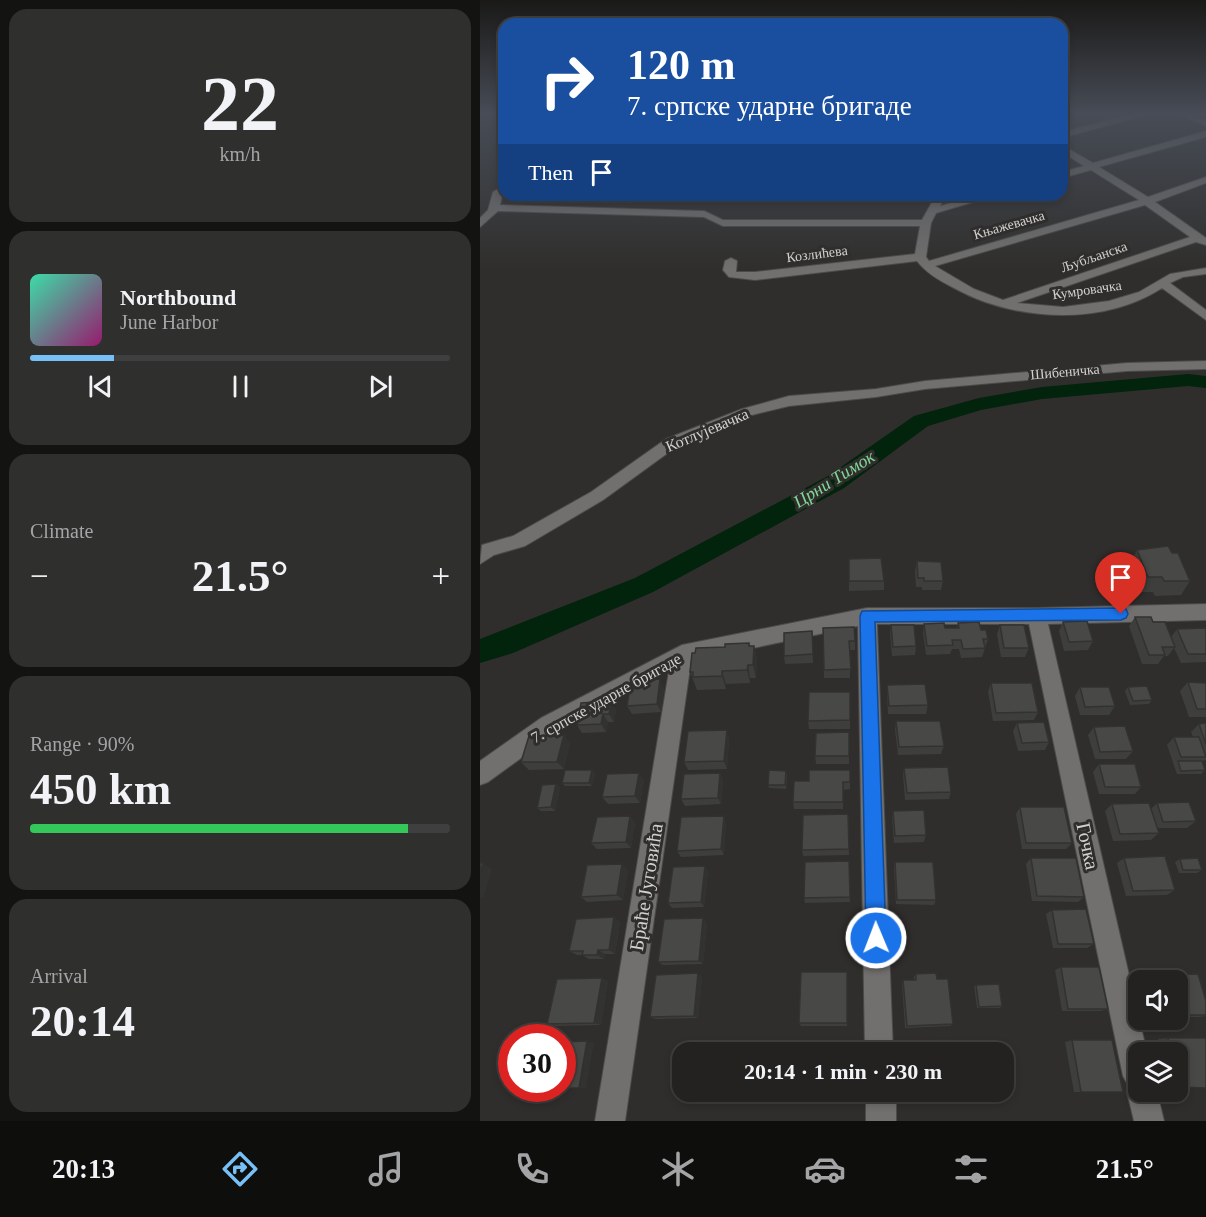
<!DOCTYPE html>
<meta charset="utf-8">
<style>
:root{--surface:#232221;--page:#2f2f2e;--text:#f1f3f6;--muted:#a3a4a5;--line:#403f3f;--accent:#76c0f7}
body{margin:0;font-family:"Times New Roman",serif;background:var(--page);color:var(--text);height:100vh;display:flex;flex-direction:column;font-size:22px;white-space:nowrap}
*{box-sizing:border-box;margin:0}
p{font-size:20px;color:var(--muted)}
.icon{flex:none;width:33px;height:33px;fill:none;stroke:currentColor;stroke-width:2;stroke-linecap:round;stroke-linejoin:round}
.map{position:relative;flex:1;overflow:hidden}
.sheet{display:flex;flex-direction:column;gap:9px;padding:9px;background:#131312;width:480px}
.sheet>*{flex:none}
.banner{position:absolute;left:18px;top:18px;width:570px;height:183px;border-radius:18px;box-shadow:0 3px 9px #0003,0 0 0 2px var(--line);background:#1a4fa0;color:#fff;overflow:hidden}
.buttons{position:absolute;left:648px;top:970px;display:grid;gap:12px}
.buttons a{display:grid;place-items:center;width:60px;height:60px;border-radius:12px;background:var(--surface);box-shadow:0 3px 9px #0003,0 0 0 2px var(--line);font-size:30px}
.speed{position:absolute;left:18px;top:1024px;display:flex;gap:12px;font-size:30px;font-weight:700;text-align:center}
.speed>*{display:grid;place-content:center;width:78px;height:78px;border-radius:50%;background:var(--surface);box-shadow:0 3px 9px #0003,0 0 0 2px var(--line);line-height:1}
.speed .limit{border:9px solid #d22;background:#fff;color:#111}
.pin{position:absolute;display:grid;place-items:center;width:51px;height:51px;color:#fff;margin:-62px -26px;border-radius:50% 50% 50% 0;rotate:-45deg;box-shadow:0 0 6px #0007}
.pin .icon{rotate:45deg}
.me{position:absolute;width:66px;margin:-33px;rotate:359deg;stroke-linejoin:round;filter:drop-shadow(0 0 4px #0008)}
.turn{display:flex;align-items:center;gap:21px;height:126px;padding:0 30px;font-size:27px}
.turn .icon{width:78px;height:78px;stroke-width:2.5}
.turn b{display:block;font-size:42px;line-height:51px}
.then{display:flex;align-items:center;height:57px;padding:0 30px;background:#0003;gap:12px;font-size:22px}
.big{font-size:45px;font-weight:600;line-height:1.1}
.sheet .card{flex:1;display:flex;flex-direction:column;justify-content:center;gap:9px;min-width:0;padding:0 21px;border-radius:18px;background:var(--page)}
.sheet .dial{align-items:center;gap:0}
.dial b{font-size:78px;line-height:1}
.song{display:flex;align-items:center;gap:18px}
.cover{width:72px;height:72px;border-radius:9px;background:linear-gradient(135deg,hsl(160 70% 55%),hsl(320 70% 35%))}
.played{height:6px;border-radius:3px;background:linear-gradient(90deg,var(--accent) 20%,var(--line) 20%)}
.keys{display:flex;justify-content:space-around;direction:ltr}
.heat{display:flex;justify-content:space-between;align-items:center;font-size:33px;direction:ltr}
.charge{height:9px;border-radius:4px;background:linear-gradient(90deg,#34c759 90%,var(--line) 0)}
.trip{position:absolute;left:192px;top:1042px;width:342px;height:60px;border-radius:18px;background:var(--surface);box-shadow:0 3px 9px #0003,0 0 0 2px var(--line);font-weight:600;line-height:60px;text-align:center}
.menu{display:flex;height:96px;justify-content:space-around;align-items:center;background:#0e0e0d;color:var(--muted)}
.menu .icon{width:42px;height:42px}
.menu .current{color:var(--accent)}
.menu b{font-size:27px;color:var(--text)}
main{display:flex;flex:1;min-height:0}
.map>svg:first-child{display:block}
</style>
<main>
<section class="sheet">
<div class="card dial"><b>22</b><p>km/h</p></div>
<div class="card">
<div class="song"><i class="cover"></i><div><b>Northbound</b><p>June Harbor</p></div></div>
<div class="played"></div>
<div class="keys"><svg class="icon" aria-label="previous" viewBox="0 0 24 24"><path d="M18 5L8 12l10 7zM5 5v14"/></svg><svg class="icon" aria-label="pause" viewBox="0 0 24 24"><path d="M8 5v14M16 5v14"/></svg><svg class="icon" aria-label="next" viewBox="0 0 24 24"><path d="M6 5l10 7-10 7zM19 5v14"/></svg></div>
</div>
<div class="card"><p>Climate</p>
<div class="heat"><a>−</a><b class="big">21.5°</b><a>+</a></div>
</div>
<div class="card"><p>Range · 90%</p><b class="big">450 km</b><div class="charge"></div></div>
<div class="card"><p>Arrival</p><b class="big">20:14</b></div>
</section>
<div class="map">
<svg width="726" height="1121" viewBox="0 0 726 1121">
<rect width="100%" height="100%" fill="#2f2e2c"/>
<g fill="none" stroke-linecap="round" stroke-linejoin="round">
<!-- river -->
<path fill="#02230c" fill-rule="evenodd" d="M708,374L726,376V388L708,386L562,399L501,410L448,426L364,488L173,592L33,653L0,663V639L155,578L348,476L434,416L499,398L562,387Z"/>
<!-- minor casing -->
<g stroke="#4b4b49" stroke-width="2">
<path id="minor" d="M654,114H669L582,138V132Z
M698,114H710L726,121V126Z
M726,131V137L619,167L668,197L726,177V183L675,202L726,238V245L716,242L537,303L583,307L629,301L659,292L690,274L726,268V274L703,277L690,283L726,310V320L682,288C622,327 534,321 474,288C460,281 446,273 437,261L275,280L249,277L243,270L245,261L251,258L257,261L256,272H275L435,254L440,226H243L224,217L18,211L0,227V218L8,210L13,192L18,189L23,192L20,205L224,211L243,220H442L456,195H466L460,206L501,195H517L456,213L451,223L446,257L449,261L659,200L611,170L582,178V172L604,166L582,152V145L613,163ZM665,205L710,237L523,300L494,289L455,266Z
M726,361V369L647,371L445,389L396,397L309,406L272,415L196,447L123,500L45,546L14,555L0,564L2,545L33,536L111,492L186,439L262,409L309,396L396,389L445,381L647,363Z
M726,604V620L568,624L667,1053H658V1092H677L684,1121H654L647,1092L649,1087L643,1076L549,624H397L413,1053H385L378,626L211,661L145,1121H115L189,671L77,732L8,782L0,785V761L61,718L202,645L387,608H557Z
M386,1092H416V1121H386Z"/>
</g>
<!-- minor -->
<use href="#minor" fill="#71706e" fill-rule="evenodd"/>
</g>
<!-- wall -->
<path fill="#3e3e3c" d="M657,550L692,553L710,581L701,595L675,596L673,592H659L649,564Z
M369,559L404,581V590L369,591Z
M437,561L463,581L461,590H442V587H436L435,571Z
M655,617L673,622L691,637L697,629H726V662L701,663L694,648L688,656H684L678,664H662L649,626Z
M583,622L613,641L608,650L584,651L579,631Z
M478,623L501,630L508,639L502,657L481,658L479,649H472L470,654L446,655L443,633L444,624L465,628H477Z
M411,625L436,646L435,655L412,656L410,634Z
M520,625L549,648L545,657H521L517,634Z
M343,628L375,641V650H370V678H344Z
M332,631L333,663L305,664L304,656Z
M269,643L270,646H274L277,660L276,678H270V683L246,684V689L217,690L210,672L215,653Z
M708,682L726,683V717H709L700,691Z
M511,683L558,712L554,720L513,721L508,692Z
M407,685L448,705L446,714H408L407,694Z
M600,687L635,706L629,715H600L595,696Z
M648,687L672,700L669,704L650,705L645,691Z
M184,688L181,712L152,714L147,706Z
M370,692V729H329L328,721Z
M131,701L136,710L134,722H128L126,732L102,733L97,725Z
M416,721L464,746L461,754L418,755L415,730Z
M537,723L569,742L565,750L538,751L533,731Z
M726,723V760L722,761L725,770L721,774H697L687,745L694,737H713L711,732L719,724Z
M614,727L653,751L646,759H615L608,735Z
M247,730L249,738L247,769L208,770L204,762Z
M369,732V764H336L335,756Z
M84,735L90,743L84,769L49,770L41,762Z
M619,764L661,787L655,794H619L613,772Z
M424,768L471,792L469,799L425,800L423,775Z
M370,770V789L363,790V809H314L313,802L329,781Z
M115,773L112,786H85L82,783Z
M240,773L243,780L241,804L205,806L201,799Z
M307,774L306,789L289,788L288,785Z
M164,780L160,803L128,804L122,797Z
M76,784L80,788L75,811H61L57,808Z
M677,803L716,821L707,828H677L679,833L671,840L633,841L625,811L632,804L671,809Z
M540,807L592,843L586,849H542L536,814Z
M413,811L446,835L444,842L414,843L412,818Z
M368,814L369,855L323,856L322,850Z
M150,816L155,823L151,848L117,849L111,843Z
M246,822L244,855L201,857L197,851Z
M551,858L604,897L598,902L552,901L546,864Z
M644,858L695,890L687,895L646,896L637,863Z
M700,859L722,870L717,873H699L695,862Z
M369,861L370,902L325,903L324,898Z
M415,862L456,900L454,905L416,904L414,868Z
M225,866L228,871L224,907L192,908L188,903Z
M148,870L143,900L107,902L101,897Z
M572,910L614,944L607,948H573L566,914Z
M140,922L135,954H125L124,959H109L102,955H97L89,951Z
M227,923L223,964L183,965L178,962Z
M581,967L628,1009L621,1011H582L575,970Z
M367,972V1026H321L319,1023Z
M436,974L457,979L473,1024L470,1026L425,1028L422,983L423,980H434V977Z
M718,974L726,1001V1016L720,1017H698V981H665L664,978L672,975Z
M222,977L218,1018L176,1019L170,1017Z
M122,978L128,981L121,1025L76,1026L67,1024Z
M496,985L522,1006L520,1008H497L494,986Z
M688,1038L726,1088H698V1053H682L678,1039Z
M592,1040L643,1092H594L585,1042Z
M432,1041L476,1053H431L430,1042Z"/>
<!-- shaded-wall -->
<path fill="#323231" d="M274,646L277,660L276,678L273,665Z
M268,665L270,678V683L267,670Z
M242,671L246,684V689L242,676Z
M180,679L184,688L181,712L177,704Z
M131,701L136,710L134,722L129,714Z
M123,714L128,722L126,732L121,724Z
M247,730L249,738L247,769L244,761Z
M84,735L90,743L84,769L77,762Z
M112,770L115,773L112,786L109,783Z
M159,773L164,780L160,803L155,796Z
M240,773L243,780L241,804L238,798Z
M76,784L80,788L75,811L71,807Z
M150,816L155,823L151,848L146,842Z
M244,816L246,822L244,855L241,849Z
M3,863L12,869L3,899L0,897V873Z
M142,864L148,870L143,900L137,895Z
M225,866L228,871L224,907L221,902Z
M134,917L140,922L135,954L129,950Z
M223,918L227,923L223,964L219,961Z
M118,950L125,954L124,959L117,955Z
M218,973L222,977L218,1018L214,1016Z
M122,978L128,981L121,1025L114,1023Z
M107,1041L114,1043L106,1088H99Z"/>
<!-- building -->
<path fill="#484846" stroke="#323231" stroke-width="1.5" d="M688,546L692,553H698L710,581H684L682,577H668L657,550Z
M401,558L404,581H369V559Z
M437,561L461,562L463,581H444V578H438Z
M655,617H671L673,622H685L695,647H682L685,655H669Z
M607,621L613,641L589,642L583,622Z
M499,622L501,630H506L508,639H503L505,648L483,649L481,640H472L473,645L447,646L444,624L464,623L465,628H479L478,623Z
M411,625H434L436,646L413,647Z
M520,625H544L549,648H524Z
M374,627L375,641H369L371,669L344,670L343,628Z
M726,628V654H708L697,629Z
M332,631L333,654L304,656V633Z
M269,643V646H274L273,665H268L267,670L242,671V676L213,677V672H210L212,653H215L216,648L245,647V644Z
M180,679L177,704L147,706L151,681Z
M708,682L726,683V709H717Z
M511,683H552L558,712L516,713Z
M445,684L448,705L409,706L407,685Z
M667,686L672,700L653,701L648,687Z
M600,687H629L635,706L605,707Z
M329,692H370V720L328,721Z
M131,701L129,714H123L121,724L97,725L101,703Z
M416,721H460L464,746L419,747Z
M564,722L569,742L542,743L537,723Z
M726,723V744L719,724Z
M645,726L653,751L620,752L614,727Z
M247,730L244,761L204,762L208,731Z
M369,732V756H335L336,733Z
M84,735L77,762H41L49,736Z
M694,737H719L726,757H701Z
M698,761H722L725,770L701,771Z
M619,764H655L661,787H625Z
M468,767L471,792L427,793L424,768Z
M85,770H112L109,783H82Z
M289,770L306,771L305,785H288Z
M329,770H370V782H363V802H313L314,781H329Z
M159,773L155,796L122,797L127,774Z
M240,773L238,798L201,799L204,774Z
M76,784L71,807L57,808L62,785Z
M709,802L716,821L683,822L677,803Z
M669,803L679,833L640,834L632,804Z
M540,807H584L592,843H546Z
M444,810L446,835L415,836L413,811Z
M368,814L369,849L322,850L323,815Z
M150,816L146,842L111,843L117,817Z
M244,816L241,849L197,851L201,817Z
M685,856L695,890L653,891L644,858Z
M551,858H596L604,897L557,896Z
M718,858L722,870H703L700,859Z
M369,861L370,897L324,898L325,862Z
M415,862H453L456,900H417Z
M0,863H3L0,873Z
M142,864L137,895L101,897L107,865Z
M225,866L221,902L188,903L193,867Z
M606,909L614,944H578L572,910Z
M134,917L129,950H118L117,955H102L103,951H89L96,919Z
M223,918L219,961L178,962L184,919Z
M581,967H619L628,1009H588Z
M321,972H367V1023H319Z
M218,973L214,1016L170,1017L176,975Z
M456,973L457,979H468L473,1024L427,1026L423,980H436V974Z
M718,974L726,1001V1015H698V981H674L672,975Z
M122,978L114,1023L67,1024L77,979Z
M519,984L522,1006L499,1007L496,985Z
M688,1038H726V1088L700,1087L698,1077V1053H691Z
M475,1040L476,1053H433L432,1041Z
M592,1040H632L643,1092H601Z
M107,1041L99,1088H82V1042Z
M301,1044L371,1046V1053H300Z"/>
<!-- sky -->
<linearGradient id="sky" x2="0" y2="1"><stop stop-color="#1a1918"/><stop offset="0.42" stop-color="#474c56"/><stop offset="1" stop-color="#474c56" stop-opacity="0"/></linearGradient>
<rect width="726" height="271" fill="url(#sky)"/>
<!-- route -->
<path fill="#1a73e8" stroke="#114b97" stroke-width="1.5" d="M641,608L646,609L648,614L646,618L641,620L395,622L406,938L403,945L396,948L389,945L386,938L380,616L382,611Z"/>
<g text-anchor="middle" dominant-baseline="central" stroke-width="6" stroke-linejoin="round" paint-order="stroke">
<!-- far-street labels -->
<g font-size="14" fill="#d2d1d0" stroke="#2f2e2c">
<text transform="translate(529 225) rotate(-16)">Књажевачка</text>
<text transform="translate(337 254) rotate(-7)">Козлићева</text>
<text transform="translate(614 257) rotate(-19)">Љубљанска</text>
<text transform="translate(607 290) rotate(-8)">Кумровачка</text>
<text transform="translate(585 372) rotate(-5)">Шибеничка</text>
</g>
<!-- street labels -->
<g font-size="16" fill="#d2d1d0" stroke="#2f2e2c">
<text transform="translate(227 430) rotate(-23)">Котлујевачка</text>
<text transform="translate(126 698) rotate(-29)">7. српске ударне бригаде</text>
</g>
<!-- water labels -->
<g font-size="18" font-style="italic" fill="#81d896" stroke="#2f2e2c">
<text transform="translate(354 479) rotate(-32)">Црни Тимок</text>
</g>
<!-- near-street labels -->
<g font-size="20" fill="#d2d1d0" stroke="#2f2e2c">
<text transform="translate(608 846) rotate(78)">Гочка</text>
<text transform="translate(166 887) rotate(-81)">Браће Југовића</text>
</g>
</g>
</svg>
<div class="buttons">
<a><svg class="icon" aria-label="sound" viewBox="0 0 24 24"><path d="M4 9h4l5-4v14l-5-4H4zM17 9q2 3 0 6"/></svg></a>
<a><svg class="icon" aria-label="layers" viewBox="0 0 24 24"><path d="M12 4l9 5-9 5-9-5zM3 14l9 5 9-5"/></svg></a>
</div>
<div class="speed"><div class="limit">30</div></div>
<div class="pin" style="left:641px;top:614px;background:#d93025"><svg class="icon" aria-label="arrive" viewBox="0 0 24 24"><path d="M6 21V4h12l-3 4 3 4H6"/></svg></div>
<svg class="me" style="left:396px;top:938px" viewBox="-20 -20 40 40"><circle r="17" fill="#1a73e8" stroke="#fff" stroke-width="3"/><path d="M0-11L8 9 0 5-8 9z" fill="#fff"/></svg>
<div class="trip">20:14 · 1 min · 230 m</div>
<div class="banner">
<div class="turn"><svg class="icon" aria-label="right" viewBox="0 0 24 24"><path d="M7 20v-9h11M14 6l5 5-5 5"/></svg><div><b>120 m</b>7. српске ударне бригаде</div></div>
<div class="then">Then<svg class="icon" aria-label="arrive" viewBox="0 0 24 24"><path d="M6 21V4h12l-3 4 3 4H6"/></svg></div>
</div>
</div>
</main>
<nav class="menu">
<b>20:13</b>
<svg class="icon current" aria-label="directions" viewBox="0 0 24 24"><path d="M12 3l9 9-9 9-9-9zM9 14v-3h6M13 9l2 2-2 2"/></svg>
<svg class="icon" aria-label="music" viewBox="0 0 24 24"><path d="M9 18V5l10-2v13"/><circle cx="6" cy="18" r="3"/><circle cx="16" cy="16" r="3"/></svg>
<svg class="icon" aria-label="phone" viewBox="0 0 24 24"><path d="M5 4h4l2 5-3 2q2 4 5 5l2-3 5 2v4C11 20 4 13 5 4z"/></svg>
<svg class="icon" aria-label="climate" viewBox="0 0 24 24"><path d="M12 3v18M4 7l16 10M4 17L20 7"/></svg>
<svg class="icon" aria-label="car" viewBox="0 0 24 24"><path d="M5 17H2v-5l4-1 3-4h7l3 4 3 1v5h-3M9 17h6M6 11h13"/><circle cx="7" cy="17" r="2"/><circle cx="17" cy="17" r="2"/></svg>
<svg class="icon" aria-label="filters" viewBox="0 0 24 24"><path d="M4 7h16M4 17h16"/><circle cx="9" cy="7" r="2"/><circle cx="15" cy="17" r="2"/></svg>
<b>21.5°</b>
</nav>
